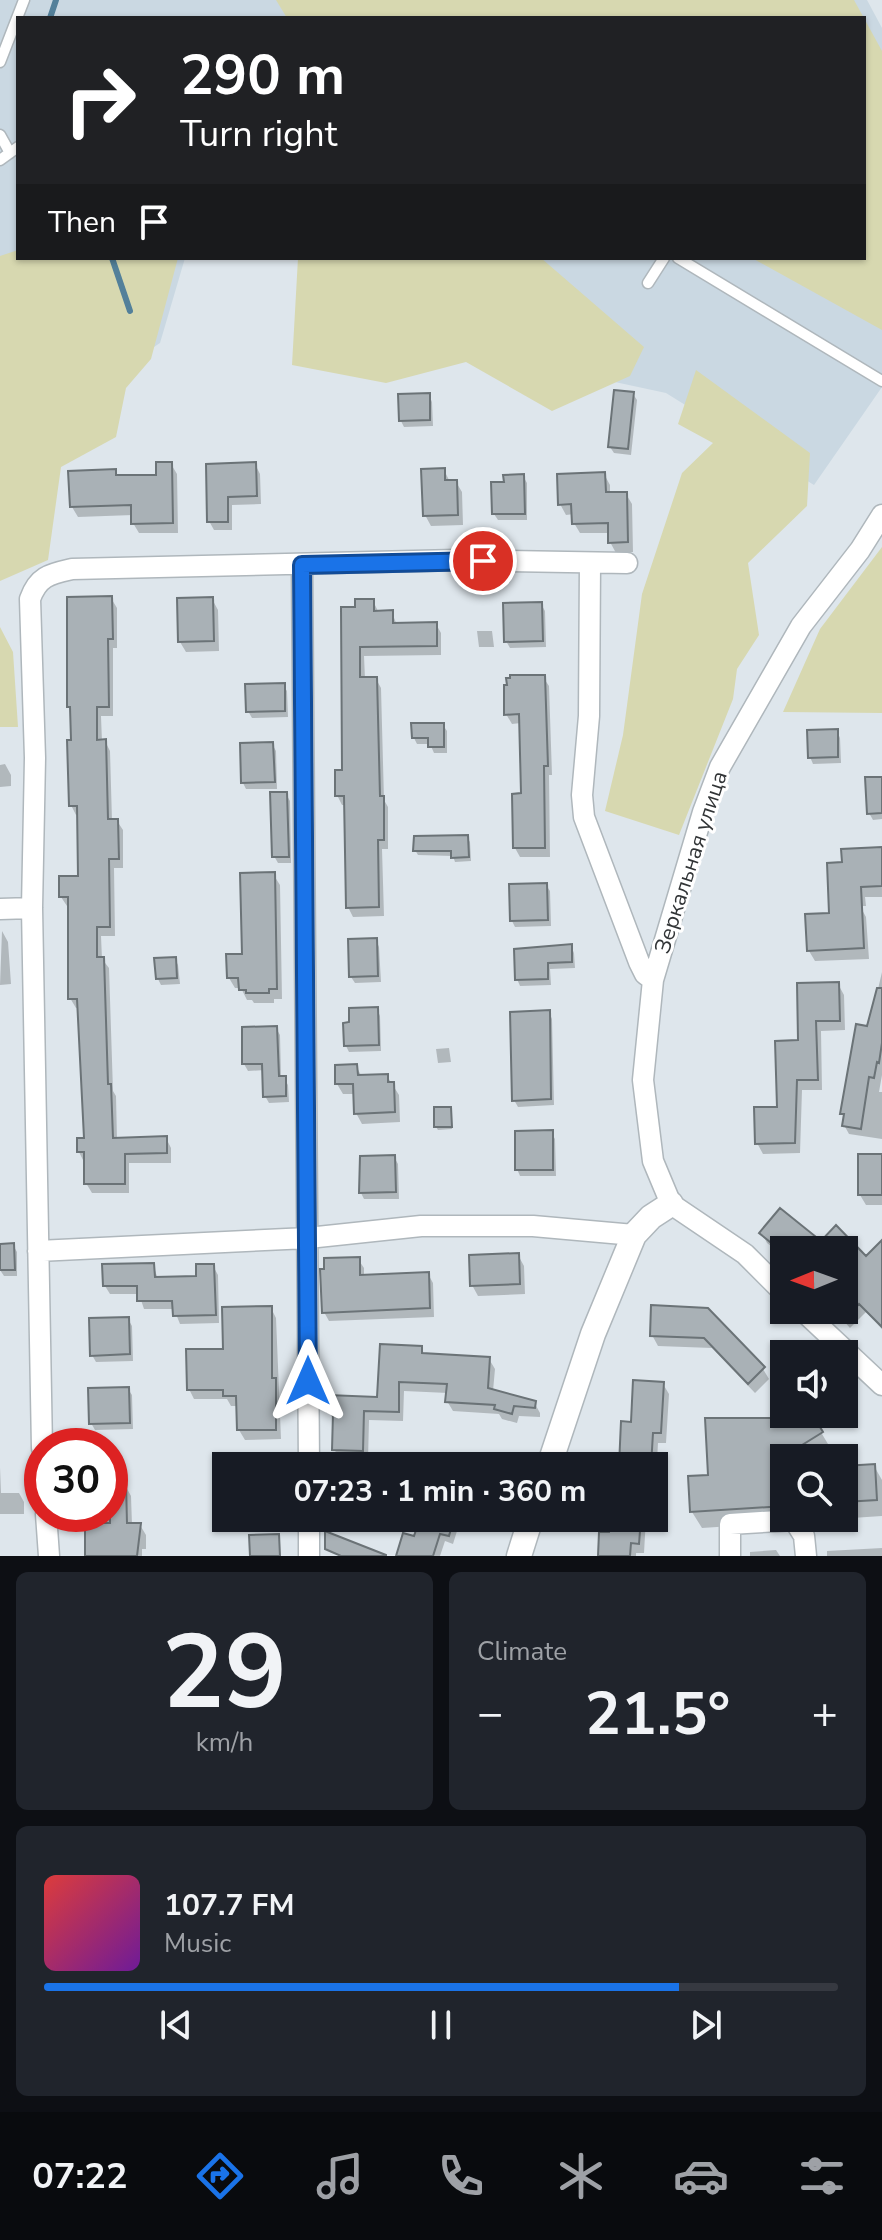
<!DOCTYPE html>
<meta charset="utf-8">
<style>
body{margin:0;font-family:"Nunito Sans",sans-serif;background:#20242c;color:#f1f3f6;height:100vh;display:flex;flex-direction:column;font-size:30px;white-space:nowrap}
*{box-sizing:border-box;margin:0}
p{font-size:26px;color:#9ea1a6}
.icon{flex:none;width:44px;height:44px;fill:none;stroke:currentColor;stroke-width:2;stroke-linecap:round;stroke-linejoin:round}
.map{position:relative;height:1556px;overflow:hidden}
.panel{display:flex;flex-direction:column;gap:16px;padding:16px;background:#0d0f14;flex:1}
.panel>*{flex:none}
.hud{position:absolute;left:16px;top:16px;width:850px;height:244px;border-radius:0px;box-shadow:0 2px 6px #0004;background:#202124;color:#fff;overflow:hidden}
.needle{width:52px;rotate:269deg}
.tools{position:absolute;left:770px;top:1236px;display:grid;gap:16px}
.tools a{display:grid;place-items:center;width:88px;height:88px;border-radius:0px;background:#171b24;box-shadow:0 2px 6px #0004;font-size:40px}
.speed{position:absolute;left:24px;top:1428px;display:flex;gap:16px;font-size:40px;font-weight:700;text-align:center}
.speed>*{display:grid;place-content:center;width:104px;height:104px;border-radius:50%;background:#171b24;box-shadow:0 2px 6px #0004;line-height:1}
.speed .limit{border:12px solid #d22;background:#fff;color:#111}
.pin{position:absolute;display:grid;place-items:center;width:68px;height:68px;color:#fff;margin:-34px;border:4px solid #fff;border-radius:50%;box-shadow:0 2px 8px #0007}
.me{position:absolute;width:88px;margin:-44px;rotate:0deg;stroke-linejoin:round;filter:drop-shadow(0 0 6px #0008)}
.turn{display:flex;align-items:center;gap:28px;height:168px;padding:0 32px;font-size:36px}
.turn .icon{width:104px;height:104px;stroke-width:2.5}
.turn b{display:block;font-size:56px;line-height:68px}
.then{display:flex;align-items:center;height:76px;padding:0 32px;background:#0003;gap:16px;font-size:30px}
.big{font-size:60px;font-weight:700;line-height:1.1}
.panel .widget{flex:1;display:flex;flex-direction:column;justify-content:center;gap:12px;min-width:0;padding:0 28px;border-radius:12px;background:#20242c}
.panel .dial{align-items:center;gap:0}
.dial b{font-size:104px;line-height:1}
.song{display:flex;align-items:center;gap:24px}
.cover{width:96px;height:96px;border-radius:12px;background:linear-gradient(135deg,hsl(0 70% 55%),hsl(280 70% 35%))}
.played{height:8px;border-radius:4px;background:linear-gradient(90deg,#1a73e8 80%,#363941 80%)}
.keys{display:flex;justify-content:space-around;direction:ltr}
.heat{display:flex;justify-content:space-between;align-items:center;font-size:44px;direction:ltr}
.panel .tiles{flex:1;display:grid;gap:16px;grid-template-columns:1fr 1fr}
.widget:last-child{grid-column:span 2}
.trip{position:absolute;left:212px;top:1452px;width:456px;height:80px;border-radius:0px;background:#171b24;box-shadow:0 2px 6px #0004;font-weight:700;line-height:80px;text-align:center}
.tab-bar{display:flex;height:128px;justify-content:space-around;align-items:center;background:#090b0e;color:#9ea1a6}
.tab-bar .icon{width:56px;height:56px}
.tab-bar .selected{color:#1a73e8}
.tab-bar b{font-size:36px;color:#f1f3f6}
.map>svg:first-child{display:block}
.built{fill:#cad8e2}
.green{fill:#d7d8b0}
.shadow{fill:#0003}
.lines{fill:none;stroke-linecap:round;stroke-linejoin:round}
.stream{stroke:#53809a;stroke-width:6}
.building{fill:#a9b1b6;stroke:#6b7377;stroke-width:2}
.service-casing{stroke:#afb7bc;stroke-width:13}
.minor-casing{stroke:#afb7bc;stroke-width:23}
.tertiary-casing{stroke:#afb7bc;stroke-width:27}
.service{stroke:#fff;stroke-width:10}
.minor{stroke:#fff;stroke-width:20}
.tertiary{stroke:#fff;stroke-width:24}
.route-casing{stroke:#114b97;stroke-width:20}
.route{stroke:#1a73e8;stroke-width:14}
.labels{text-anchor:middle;stroke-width:6;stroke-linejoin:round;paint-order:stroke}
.street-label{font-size:22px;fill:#313436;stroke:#fff}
</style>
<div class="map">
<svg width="882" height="1556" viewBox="0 0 882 1556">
<rect width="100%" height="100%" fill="#dee6ec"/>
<path class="built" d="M0,0H867L882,28V387L814,485L666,393L411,338V258H864V18H18V258H185L160,343L0,449Z"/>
<path class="green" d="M276,0H854L882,51V330L752,258H864V18H287Z
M18,250V258H178L151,359L126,388L116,437L61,467L48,560L0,581V256Z
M298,258H541L644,347L630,376L552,411L466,362L386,383L292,365Z
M696,370L810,453L807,506L748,563L759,635L737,669L733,699L679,835L605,811L623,735L642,594L682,473L713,443L678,424Z
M882,547V713L783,712L820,629Z
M0,627L13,652L18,727H0Z"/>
<path class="shadow" d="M633,394L637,400L631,455L614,453L610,447Z
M429,395L432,402L433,426L404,427L401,421Z
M171,464L177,474L178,533H139L133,523V515L78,517L72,507L115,471L118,477H158Z
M255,464L260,474L261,504L232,505V530H214L209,521L208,466Z
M444,470L450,482H456L462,492L463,525L431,526L425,515Z
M604,474L610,485V494H626L632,504L633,552L616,553L610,542V533H580L574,523V514L566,515L560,504Z
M523,476L527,483V520H498L494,514L506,484Z
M111,598L117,608V648H113V716H101L102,742L105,741L110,751L112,821H117L123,830V868H114L115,936H101L102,959L109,968L113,1091L116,1096L117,1140L166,1138L171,1148V1163H129V1193H92L86,1183L84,1162L79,1152L86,1140L80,1008H76L70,998V906H67L61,897L80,878L79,815H76L71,805L72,713L69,707Z
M212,599L218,610L219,651L186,652L180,642Z
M373,601L379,613H392L397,625L436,624L441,633V655L364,656L365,679H376L381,688L384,800L388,807V849H382L384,916L353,917L348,907L346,805H342L337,795L344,772L357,609Z
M541,604L545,611L546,647L510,648L506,641Z
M477,631H492L494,647H479Z
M543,677L549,686L552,775H549L550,857H520L515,848L523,795L521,723L512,724L506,714Z
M283,685L287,691L288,717L252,718L248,711Z
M443,725L447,731V753H434L430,744H417L414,738Z
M837,731L840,738L841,763L813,764L810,757Z
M272,744L276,751L277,789H246L243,783Z
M5,764L11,775V786L0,787V765Z
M882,779V819L873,820L869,813Z
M286,794L290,801L291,863H278L274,856Z
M467,837L470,842L471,861L455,862L453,856L418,855L415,850Z
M882,850V897H865L866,906H860L866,917L869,959L815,961L809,951L807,916L832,915Z
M273,874L280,885L282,999H274V1003H254L252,1000H247L241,988H235L229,978L244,956Z
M546,885L550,891L551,926L515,927L512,921Z
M2,931L8,942L11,984L0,985Z
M376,940L379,947L381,982L355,983L351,977Z
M571,946L574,953L575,968L550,969L551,985L520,986L517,979Z
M175,959L178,965L180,984L161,985L158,979Z
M882,972V1075L879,1092H882V1139L849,1134L844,1125L845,1118L843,1114L869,1028Z
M838,984L844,995L845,1030L821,1031L822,1090H802L800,1153L763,1154L757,1143L779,1109L800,1042Z
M377,1009L380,1016L381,1051L349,1052L346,1046Z
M549,1012L552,1019L554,1105L518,1107L514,1100Z
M276,1028L280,1035L281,1078H284L288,1085L289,1102L269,1103L265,1096V1070L248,1071L244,1064Z
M449,1048L451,1062L438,1063L436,1049Z
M356,1066L362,1077L387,1076L399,1095L400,1122L362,1124L356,1113L355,1094H343L337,1084Z
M450,1109L452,1129L438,1130L436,1127Z
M551,1132L555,1139L556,1176H520L517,1169Z
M882,1156V1205H866L860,1195Z
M394,1157L398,1164L399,1199H364L361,1193Z
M836,1228L866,1258L882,1242V1329L866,1312L850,1328L834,1310H844V1250H784V1256L767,1243L762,1233L821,1243Z
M13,1245L17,1252V1276H4L0,1270V1246Z
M518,1255L524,1266L525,1294L478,1296L472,1285Z
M358,1259L364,1268V1276L428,1274L433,1283L434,1317L329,1321L324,1312L327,1271Z
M153,1265L158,1279L198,1278L213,1266L218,1275L219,1323L180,1324L174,1309H144L139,1294H110L105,1286Z
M271,1308L276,1318L281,1439L245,1440L239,1430V1406H231L227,1399H194L189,1389L225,1351Z
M653,1308L763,1369L769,1379L755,1393L712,1348L658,1346L652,1335Z
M128,1319L132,1326L133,1361L96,1362L92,1355Z
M421,1348L425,1355L489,1359L495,1369L493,1391L534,1402L540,1413V1417L519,1416L517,1423L502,1419L499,1414L453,1411L447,1401L448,1393L404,1391L403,1421L369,1420L368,1460L340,1459L334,1449L335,1422L329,1412L379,1399Z
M663,1384L669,1394L666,1443H658L656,1479L654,1478V1466H621L633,1424Z
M128,1389L132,1395L133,1429L95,1430L91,1423Z
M796,1414H810L831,1449L815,1458H784V1518H844V1468L874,1466L882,1480V1516L702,1528L692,1512L690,1478L710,1477Z
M0,1467L1,1493H19L24,1502V1514H0Z
M110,1467L112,1485H125L131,1496L132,1525H140L146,1535V1549H142V1556H87V1515L81,1514H110Z
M422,1518H461L453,1544L445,1541L440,1556H398L416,1539Z
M612,1518H646L644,1553H636V1556H600L611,1534Z
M882,1548V1556H827V1551Z
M776,1550L780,1556H750V1552Z"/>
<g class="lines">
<path class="stream" d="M50,18L56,0
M112,258L130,311"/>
</g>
<path class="building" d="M614,390L634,392L628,449L608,447Z
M430,393V420L399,421L398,394Z
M156,462H172L173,523L131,524V505L70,507L68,471L116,469V475H156Z
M256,462L257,496L228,497V522H207L206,464Z
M445,468V480H457L458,515L423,516L421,469Z
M605,472L606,492H627L628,542L608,543V523L572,524L571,504L558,505L557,474Z
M524,474L525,514H492L491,482H504L503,475Z
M112,596L113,639H108L109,707H97V740L106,739L108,819H118L119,859H109L110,927H97V957H104L108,1084H111L113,1138L167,1136V1153L125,1154V1184H84V1152H77V1138H84L77,999H68V897H59V876H78L77,806H69L67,740H71L70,707H67V597Z
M213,597L214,641L178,642L177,598Z
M355,599H374V611L393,610V623L437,622V646L360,647V677H377L380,796H384V840H378L379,907L346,908L344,796H335V770H342L341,607H355Z
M542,602L543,641L504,642L503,603Z
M510,675H545L548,766H544L545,848H513L512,794L521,793L519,714L504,715V685H507L506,678H510Z
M285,683V711L246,712L245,684Z
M411,723H444V747H428V738H412Z
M838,729V757L808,758L807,730Z
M273,742L275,782L241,783L240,743Z
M865,777H882V813L867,814Z
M270,792H287L289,857H272Z
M468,835L469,857L451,858V851H413L414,836Z
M882,847V886L861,887L864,948L807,951L805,914L829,913L827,863L842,862L841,849Z
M275,872L277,989H269V993H246V990H239L238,978H227L226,954H242L240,873Z
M547,883L548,920L510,921L509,884Z
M377,938L378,976L349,977L348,939Z
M572,944V962L548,963V979L515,980L514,949Z
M176,957L177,978L156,979L154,958Z
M839,982L840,1021H816L818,1080H797L795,1143L755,1144L754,1107H777L775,1041L798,1040L797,983Z
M877,988H882V1043L879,1063L877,1062L874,1078L869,1077L861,1129L842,1126L844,1114H840L856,1024L867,1026Z
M378,1007L379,1045L344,1046L343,1023L349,1022V1008Z
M550,1010L551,1099L512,1101L510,1012Z
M277,1026L279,1076H286V1096L263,1097L262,1064H242V1027Z
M357,1064L358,1075L388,1074V1082H394L395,1112L354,1114L353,1084H335V1065Z
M434,1107H451L452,1127H434Z
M553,1130V1170H515V1131Z
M858,1154H882V1195H858Z
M395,1155L396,1192L359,1193L360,1156Z
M780,1208L821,1241L836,1225L866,1256L882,1240V1327L859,1304L844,1320V1250H780L759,1233Z
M14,1243L15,1270H0V1244Z
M519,1253L520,1284L470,1286L469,1255Z
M360,1257V1275L429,1272L430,1308L322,1313L320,1269H324V1258Z
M154,1263L155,1277L196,1276V1264H214L216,1315L173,1316L172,1301H137V1286H103L102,1264Z
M651,1305L708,1308L765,1367L748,1384L704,1338L650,1336Z
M272,1306V1378H276V1430H237L236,1396H223V1390H187L186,1349H223L222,1307Z
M129,1317L130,1354L90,1356L89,1318Z
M380,1344L422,1346V1353L490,1357L488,1388L536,1401L535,1408L514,1406L512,1414L494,1409L495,1405L445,1402L447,1384L399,1382V1412L364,1411L363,1451L332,1450L333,1413L327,1412L328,1395L377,1397Z
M633,1380L664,1382L661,1433H653L651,1466H619L621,1421L631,1422Z
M129,1387L130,1423L89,1424L88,1388Z
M792,1414H812L823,1432L802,1445H784V1506L690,1512L688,1476L708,1475L705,1418H784Z
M875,1464L877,1500L844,1502V1466Z
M110,1483H126L127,1523H141L137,1556H85V1523H110Z
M420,1518H454L449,1536L440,1534L433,1556H396L403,1533L414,1536Z
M610,1518H641L639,1544L631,1543L630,1556H598L599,1532H609Z
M325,1531L386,1555V1556H341L325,1549Z
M279,1534L280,1556H250L249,1535Z"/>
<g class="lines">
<g class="service-casing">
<path id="service" d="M0,62L24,0
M0,135L10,153
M0,160L18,147
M678,258L882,381
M648,283L664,258"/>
</g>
<g class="minor-casing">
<path id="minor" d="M590,563L589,716L582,795L584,817L639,962L645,974L653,980
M302,565L309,1466
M0,909L32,908
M38,1251L308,1238L421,1226H533L634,1235
M784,1293L745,1254L671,1204L653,1161L643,1080L653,980L703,812L720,767L801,626L860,550L882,515
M802,1310L882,1385
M42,1448L32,908L35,758L30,599C38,576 50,574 72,569L456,560L627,563
M46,1514L49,1556
M309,1518V1556
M730,1556V1524L794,1520L804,1536L806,1556"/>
</g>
<g class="tertiary-casing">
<path id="tertiary" d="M549,1466L593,1334L634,1235L651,1217L671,1204
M519,1556L531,1518"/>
</g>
<use href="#service" class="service"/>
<use href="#minor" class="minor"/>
<use href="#tertiary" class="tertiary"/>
</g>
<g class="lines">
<g class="route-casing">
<path id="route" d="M308,1381L302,565L483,561"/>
</g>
<use href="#route" class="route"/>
</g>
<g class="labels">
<g class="street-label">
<text transform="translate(690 862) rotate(-72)" y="8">Зеркальная улица</text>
</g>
</g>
</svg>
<div class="tools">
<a><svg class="needle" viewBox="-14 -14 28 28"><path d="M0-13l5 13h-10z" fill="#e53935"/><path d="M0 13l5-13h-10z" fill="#9ea1a6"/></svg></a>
<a><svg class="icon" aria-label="sound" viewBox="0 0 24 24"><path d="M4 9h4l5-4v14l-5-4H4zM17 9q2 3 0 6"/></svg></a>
<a><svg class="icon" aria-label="search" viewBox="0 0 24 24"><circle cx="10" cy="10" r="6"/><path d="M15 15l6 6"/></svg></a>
</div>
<div class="speed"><div class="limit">30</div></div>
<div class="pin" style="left:483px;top:561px;background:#d93025"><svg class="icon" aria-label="arrive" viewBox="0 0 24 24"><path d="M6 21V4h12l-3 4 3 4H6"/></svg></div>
<svg class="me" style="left:308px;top:1381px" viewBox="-20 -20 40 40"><path d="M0-17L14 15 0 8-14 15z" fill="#1a73e8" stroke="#fff" stroke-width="4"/></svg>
<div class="trip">07:23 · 1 min · 360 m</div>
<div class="hud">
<div class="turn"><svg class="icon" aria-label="right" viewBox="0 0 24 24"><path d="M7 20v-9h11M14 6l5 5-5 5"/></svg><div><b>290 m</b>Turn right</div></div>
<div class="then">Then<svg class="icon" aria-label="arrive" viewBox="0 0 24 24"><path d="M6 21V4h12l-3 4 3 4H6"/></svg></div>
</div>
</div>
<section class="panel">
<div class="tiles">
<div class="widget dial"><b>29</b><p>km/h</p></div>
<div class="widget"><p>Climate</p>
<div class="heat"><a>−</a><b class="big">21.5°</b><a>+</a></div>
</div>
<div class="widget">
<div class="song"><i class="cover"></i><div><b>107.7 FM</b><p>Music</p></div></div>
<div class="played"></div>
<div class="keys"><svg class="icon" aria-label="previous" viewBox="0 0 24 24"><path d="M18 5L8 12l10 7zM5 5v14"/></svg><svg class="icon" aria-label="pause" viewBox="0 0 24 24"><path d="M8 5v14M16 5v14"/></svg><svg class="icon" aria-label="next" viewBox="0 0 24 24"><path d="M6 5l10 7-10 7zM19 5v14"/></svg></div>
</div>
</div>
</section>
<nav class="tab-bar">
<b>07:22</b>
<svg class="icon selected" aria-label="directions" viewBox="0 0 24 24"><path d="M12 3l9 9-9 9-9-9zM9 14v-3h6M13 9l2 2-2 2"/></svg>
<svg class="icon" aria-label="music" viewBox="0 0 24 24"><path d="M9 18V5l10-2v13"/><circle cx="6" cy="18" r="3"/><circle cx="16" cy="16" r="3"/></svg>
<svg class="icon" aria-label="phone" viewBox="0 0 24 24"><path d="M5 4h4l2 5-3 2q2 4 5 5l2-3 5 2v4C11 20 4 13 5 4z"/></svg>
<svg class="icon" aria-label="climate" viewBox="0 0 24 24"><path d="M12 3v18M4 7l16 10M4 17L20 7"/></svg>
<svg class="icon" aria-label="car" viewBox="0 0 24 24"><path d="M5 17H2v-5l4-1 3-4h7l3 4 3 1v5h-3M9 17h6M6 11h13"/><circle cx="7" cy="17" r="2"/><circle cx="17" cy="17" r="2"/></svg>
<svg class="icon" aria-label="filters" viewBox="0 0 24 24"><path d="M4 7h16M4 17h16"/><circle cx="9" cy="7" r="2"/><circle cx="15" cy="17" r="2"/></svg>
</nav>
